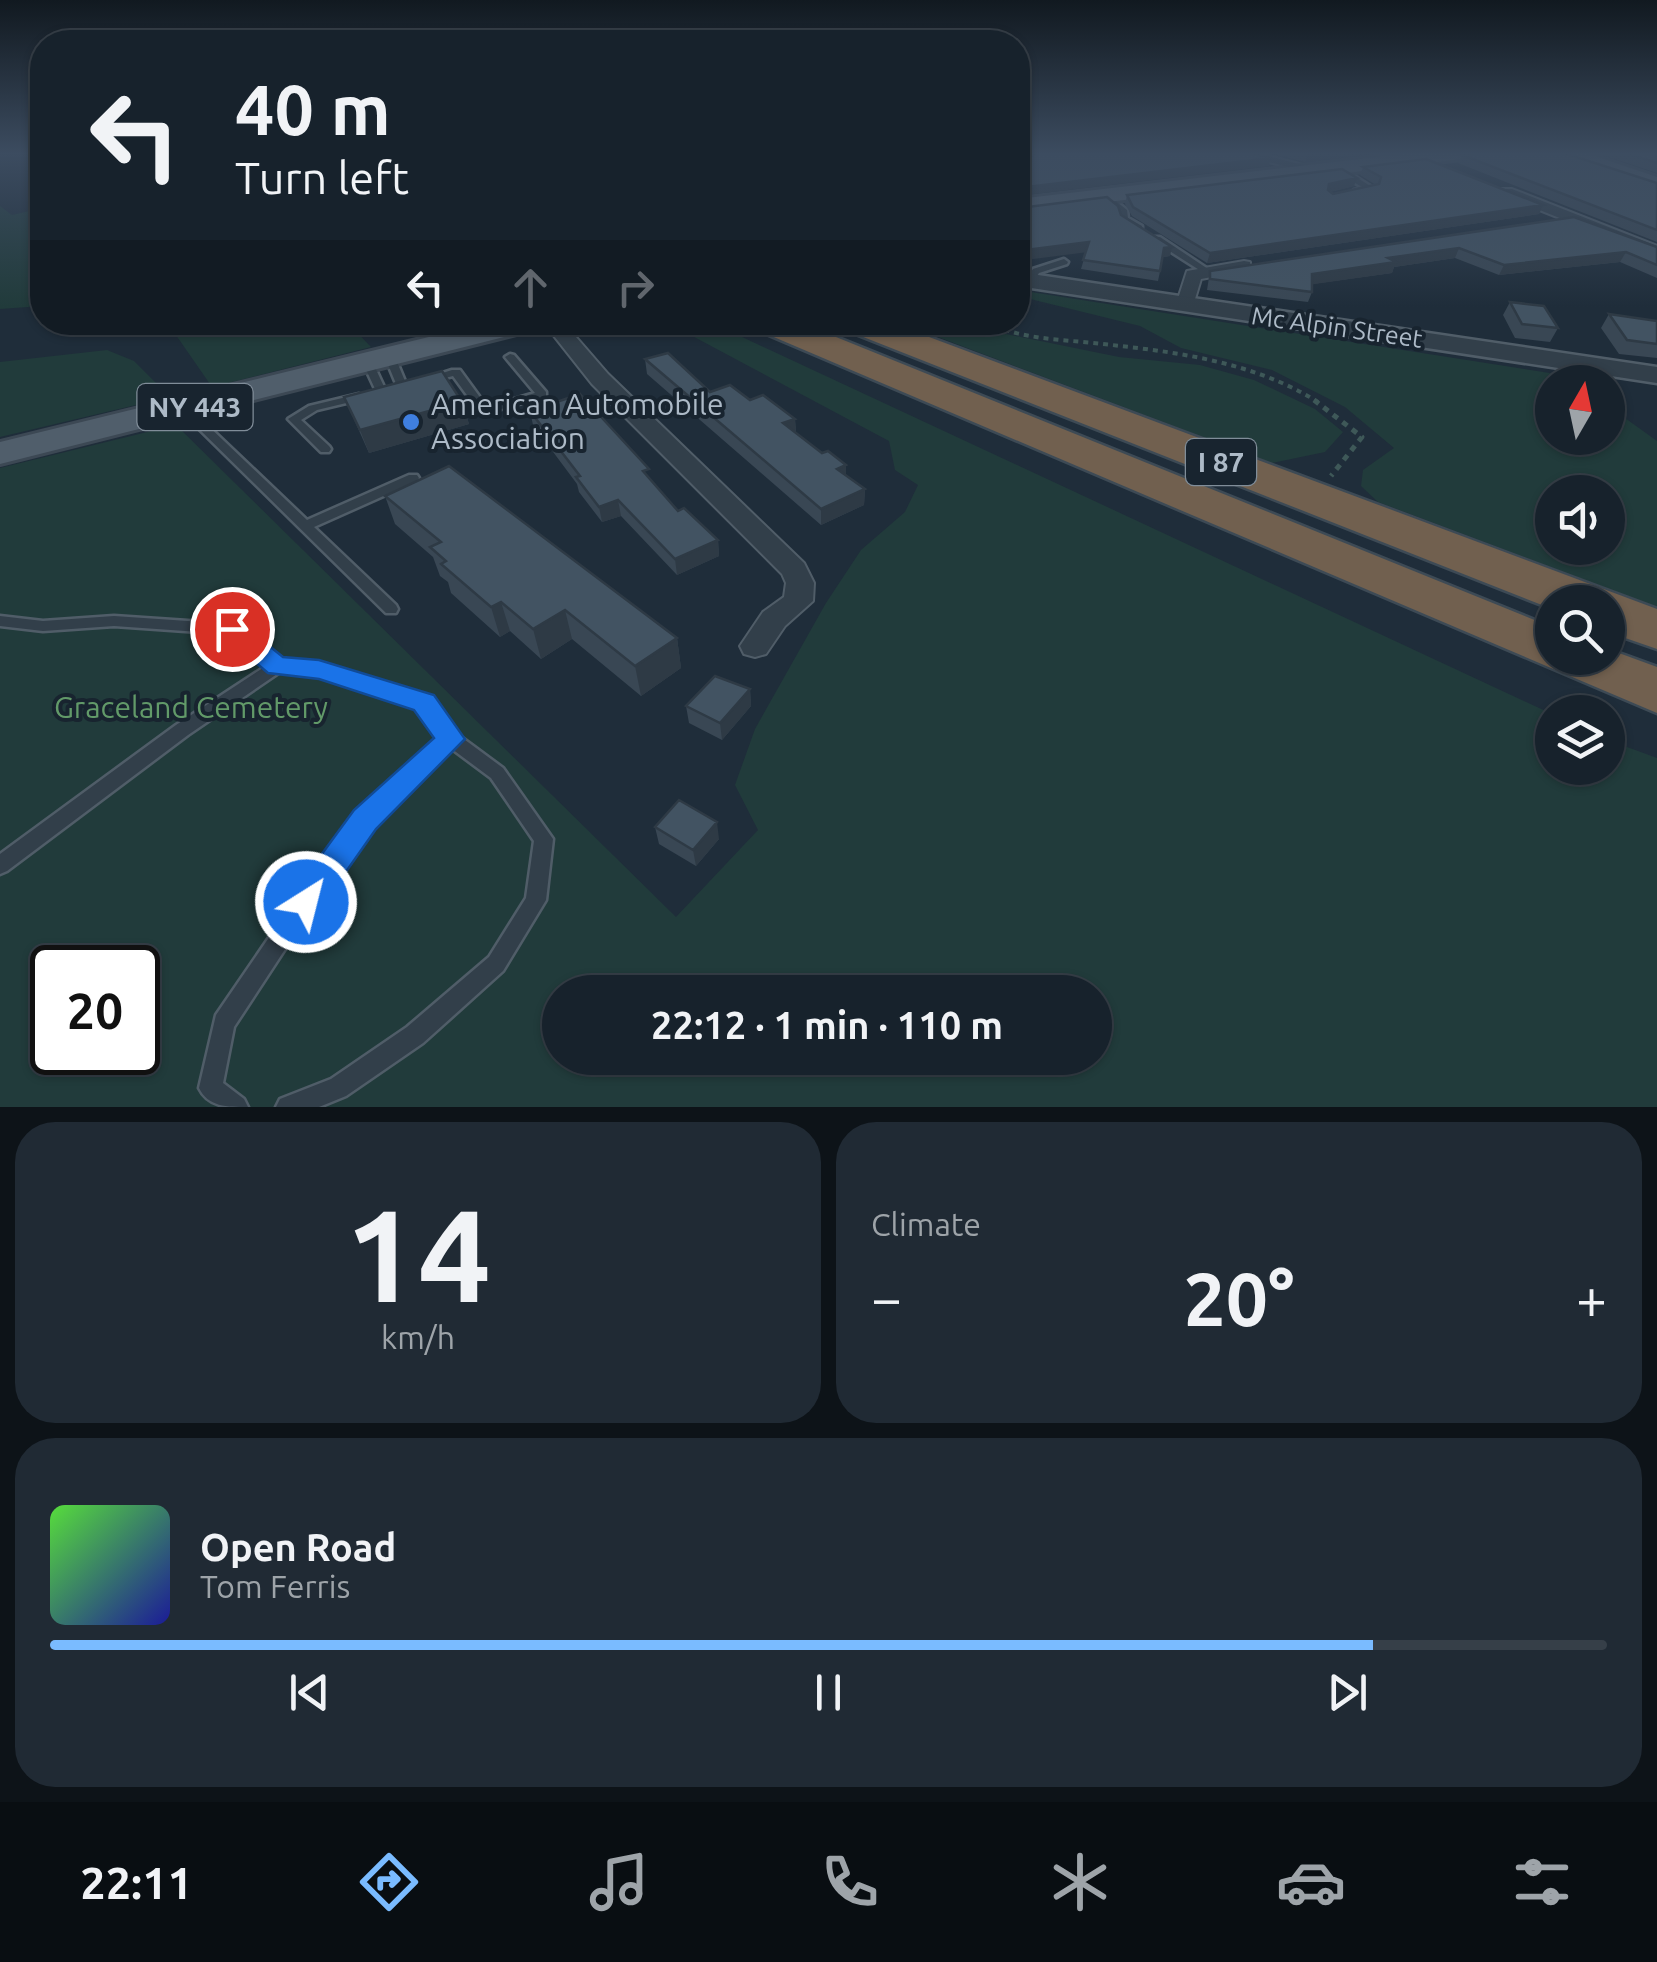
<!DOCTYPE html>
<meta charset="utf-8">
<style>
body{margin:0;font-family:Ubuntu,sans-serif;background:#202a34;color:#f1f3f6;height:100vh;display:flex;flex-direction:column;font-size:38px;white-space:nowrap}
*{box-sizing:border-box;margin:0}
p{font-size:32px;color:#9ea4a9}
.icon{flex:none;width:55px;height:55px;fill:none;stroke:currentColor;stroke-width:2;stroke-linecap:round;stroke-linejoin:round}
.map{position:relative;height:1107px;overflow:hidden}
.details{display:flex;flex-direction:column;gap:15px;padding:15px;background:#0d1318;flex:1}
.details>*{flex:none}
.top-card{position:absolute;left:30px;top:30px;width:1000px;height:305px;border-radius:40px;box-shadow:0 2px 8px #0004,0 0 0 2px #363f48;background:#17222c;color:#f1f3f6;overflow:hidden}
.needle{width:65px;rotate:9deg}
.fabs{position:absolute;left:1535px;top:365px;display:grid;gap:20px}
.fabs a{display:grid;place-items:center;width:90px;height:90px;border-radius:50%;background:#17222c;box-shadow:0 2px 8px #0004,0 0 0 2px #363f48;font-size:50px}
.speed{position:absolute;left:30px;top:945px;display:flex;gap:20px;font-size:50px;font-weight:700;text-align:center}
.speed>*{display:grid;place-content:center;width:130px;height:130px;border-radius:50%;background:#17222c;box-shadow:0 2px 8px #0004,0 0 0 2px #363f48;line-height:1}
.speed .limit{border:5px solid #111;border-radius:15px;background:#fff;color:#111}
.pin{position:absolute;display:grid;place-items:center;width:85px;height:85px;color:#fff;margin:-42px;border:5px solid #fff;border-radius:50%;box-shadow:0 2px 10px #0007}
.me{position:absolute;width:110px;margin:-55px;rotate:36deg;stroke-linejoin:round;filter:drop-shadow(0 0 8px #0008)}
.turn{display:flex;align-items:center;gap:35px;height:210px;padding:0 40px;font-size:45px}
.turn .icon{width:130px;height:130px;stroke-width:2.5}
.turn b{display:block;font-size:70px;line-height:85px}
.lanes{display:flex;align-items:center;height:95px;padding:0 40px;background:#0003;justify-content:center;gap:50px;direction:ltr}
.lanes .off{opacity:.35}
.big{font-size:75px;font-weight:700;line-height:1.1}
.details .widget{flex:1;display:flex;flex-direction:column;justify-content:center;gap:15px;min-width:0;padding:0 35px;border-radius:40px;background:#202a34}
.details .dial{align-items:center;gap:0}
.dial b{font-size:130px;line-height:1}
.song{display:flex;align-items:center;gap:30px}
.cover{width:120px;height:120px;border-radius:15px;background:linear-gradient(135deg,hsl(110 70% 55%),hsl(240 70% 35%))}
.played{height:10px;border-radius:5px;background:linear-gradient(90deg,#7abbff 85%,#363f48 85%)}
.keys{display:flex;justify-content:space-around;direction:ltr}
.heat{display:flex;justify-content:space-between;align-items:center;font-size:55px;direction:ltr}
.details .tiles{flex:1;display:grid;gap:15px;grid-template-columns:1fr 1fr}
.widget:last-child{grid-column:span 2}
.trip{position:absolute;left:542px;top:975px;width:570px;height:100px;border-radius:50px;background:#17222c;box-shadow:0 2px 8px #0004,0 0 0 2px #363f48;font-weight:700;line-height:100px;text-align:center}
.menu{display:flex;height:160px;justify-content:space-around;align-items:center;background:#090e12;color:#9ea4a9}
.menu .icon{width:70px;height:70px}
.menu .active{color:#7abbff}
.menu b{font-size:45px;color:#f1f3f6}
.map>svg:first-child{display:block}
.green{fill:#213b3b;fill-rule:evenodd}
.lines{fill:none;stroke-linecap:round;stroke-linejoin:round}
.service-casing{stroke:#505d68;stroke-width:5}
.minor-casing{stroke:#505d68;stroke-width:4}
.tertiary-casing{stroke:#505d68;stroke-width:5}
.primary-casing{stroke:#3c4854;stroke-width:6}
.motorway-casing{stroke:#3d4a55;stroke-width:5}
.path-far1{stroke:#3e5858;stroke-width:4;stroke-dasharray:5 5;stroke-linecap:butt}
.path{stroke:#3e5858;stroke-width:5;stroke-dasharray:6 6;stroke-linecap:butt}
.service{fill:#323f4a;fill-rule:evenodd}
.minor{fill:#323f4a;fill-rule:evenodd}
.tertiary{fill:#323f4a;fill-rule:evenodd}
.primary{fill:#505e6b;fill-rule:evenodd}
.motorway{fill:#71604f;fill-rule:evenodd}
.wall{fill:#394754}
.shaded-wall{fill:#2e3a45}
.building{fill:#425362;stroke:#2e3a45;stroke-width:2.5}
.route{fill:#1a73e8;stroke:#114b97;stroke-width:2.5}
.shop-dot{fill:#3f7fe0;stroke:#18242f;stroke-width:4}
.labels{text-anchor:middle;stroke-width:8;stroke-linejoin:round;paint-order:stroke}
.far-street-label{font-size:25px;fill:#adbac7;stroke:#18242f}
.shield{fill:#18242f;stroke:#808d99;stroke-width:2.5}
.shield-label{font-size:28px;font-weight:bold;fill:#adbac7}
.poi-label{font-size:30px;fill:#adbac7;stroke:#18242f;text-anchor:start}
.park-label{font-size:30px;fill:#629a69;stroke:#18242f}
</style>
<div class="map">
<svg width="1657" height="1107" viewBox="0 0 1657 1107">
<rect width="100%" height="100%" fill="#1f2d3a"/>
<path class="green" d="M0,206L12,215L42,208V306L0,309Z
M1018,290L1569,376L1584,382H1552V438H1608V396L1622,408L1625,418L1657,441V607L1378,502L1361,486L1363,470L1394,448L1345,407L1272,370L1181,348L1140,326L1018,296ZM1552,492H1608V548H1552Z
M159,323H348L371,347L212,387L169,325Z
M668,323H712L1552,714V768H1608V740L1657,758V1107H0V468L176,425L676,917L758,830L735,785L755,729L826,603L861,550L905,512L918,485L895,470L889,441ZM52,968H138V1052H52ZM560,992H1095V1058H560Z
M901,323H975L996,332L1119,357L1200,365L1254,380L1315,409L1343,432L1325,452L1272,463Z
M107,350L134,361L170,397L0,437V362Z"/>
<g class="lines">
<g class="service-casing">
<path id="service" d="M1339,170H1345L1375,189L1354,194V190L1364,188L1339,174Z
M1101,194H1107L1127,210L1128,218L1142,226V230H1136L1121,221L1120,213L1101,198Z
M1154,237H1160L1211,271L1204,273L1154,241Z
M1064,259L1068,262L1067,264L1039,273L1032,283L1025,281L1033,269Z
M390,354L395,357L407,386L406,388L402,389L397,386L385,357Z
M510,354L514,355L546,392V396L484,414L480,413L453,376L429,382L424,379L452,370H460L487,407L535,393L505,357Z
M368,360L373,363L386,391L385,393H377L376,391L363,363Z
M359,394L365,397L363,399L317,410L301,420L329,446L331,449L329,452H321L288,419L309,406Z
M192,405L196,406L203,421L307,520L409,475H417L419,478L417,481L314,527L396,605L398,609L396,613H386L194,424L186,408Z
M0,616L43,621L114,616L232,624L237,625L281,661L319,664L430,698L457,734L503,768L553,839L546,900L503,971L423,1043L346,1096L319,1107H276L280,1099L331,1079L407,1027L489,957L526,898L534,841L491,778L452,749L372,826L293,937L234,1027L223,1083L244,1099L248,1107C227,1107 208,1107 199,1088L216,1015L279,923L358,814L441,738L418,706L319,676L280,672L188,735L7,871L0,874V854L176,725L266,666L228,634L114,626L43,631L0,626Z"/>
</g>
<g class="minor-casing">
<path id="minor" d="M1031,152H1050L1018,165V157Z
M1230,152H1253L1322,170L1315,174Z
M1502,189H1512L1657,246V257L1502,195Z
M1244,261L1250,262V270L1201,279L1192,309H1178L1176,305L1187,271Z
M543,322H563L608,374L804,563L814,583L813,601L785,626L766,654L755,657L744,654L740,646L763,612L784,597L786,583L782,574L592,384Z"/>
</g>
<g class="tertiary-casing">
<path id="tertiary" d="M1018,272L1657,367V383L1018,286Z"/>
</g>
<g class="primary-casing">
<path id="primary" d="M1420,152H1480L1470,158L1018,213V199Z
M1553,152H1583L1657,177V191L1556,156Z
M490,322H544L540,328L0,464V442Z"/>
</g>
<g class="motorway-casing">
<path id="motorway" d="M750,322H799L1552,627V658H1608V649L1657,667V713L755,329Z
M838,322H889L1657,609V649L1608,632V602H1552V609L843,329Z"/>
</g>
<path class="path-far1" d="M986,322C1020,339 1056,339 1093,343C1169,351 1251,360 1318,402"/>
<path class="path" d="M1314,400L1362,437L1331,476"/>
<use href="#service" class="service"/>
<use href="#minor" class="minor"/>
<use href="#tertiary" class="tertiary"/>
<use href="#primary" class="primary"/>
<use href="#motorway" class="motorway"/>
</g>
<path class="wall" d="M1267,152H1377L1376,153L1305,162Z
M1594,152H1657V173Z
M1462,155L1657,183V242L1458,163Z
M1363,167L1543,205L1539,214L1207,263L1132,216L1125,204L1127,195L1354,186L1330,192L1333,194L1376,185L1360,175Z
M1020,208L1121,215L1170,256L1163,257L1158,281L1081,269L1086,252Z
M1574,217L1657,247V278L1620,262L1499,275L1455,258L1394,267L1392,273L1312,284V292L1308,302L1207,290L1210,271Z
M1510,302L1558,328L1550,342L1515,338L1503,315Z
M1609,314L1657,321V358L1619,354L1601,328Z
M645,359L710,392L750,400L795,419L796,433L822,453L846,465V476L865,489L864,505L821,525L647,374Z
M344,397L462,402L469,424L369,453Z
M530,411L678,511L718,540L719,556L677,575L621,516L602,522L579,492L577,484L533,425Z
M385,496L677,638L681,668L641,696L572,639L541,659L510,631L500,637L451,593L448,582L440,576L433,557L395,524Z
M750,689L751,706L722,740L689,723L686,706Z
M655,827L719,839L696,866L659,844Z"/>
<path class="shaded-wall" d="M1324,152H1377L1376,153L1305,162L1308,154Z
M1271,158L1269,166L1018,196V188Z
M1357,178L1354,186L1326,193L1329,184Z
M1543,205L1539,214L1207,263L1210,253Z
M1089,242L1088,252L1018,261V251Z
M1172,247L1170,256L1162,257L1164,248Z
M1459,248L1455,258L1394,267L1392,273L1308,285L1312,274L1388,258Z
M1626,252L1620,262L1499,275L1504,265Z
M462,402L469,424L369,453L360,430Z
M795,419L796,434L783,423Z
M846,465V480L837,469Z
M865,489L864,505L821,525V509Z
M618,500L621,516L602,522L599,507Z
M718,540L719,556L677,575L675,559Z
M501,602L510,631L500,637L491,607Z
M565,610L572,639L541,659L533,629Z
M677,638L681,668L641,696L635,666Z
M750,689L751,706L722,740L720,723Z
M717,822L719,839L696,866L693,850Z"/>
<path class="building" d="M1042,152H1247L1271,158L1018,188V158L1020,160Z
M1481,152H1561L1657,183V230L1462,155Z
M1624,152H1657V163Z
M1426,159L1543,205L1210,253L1133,207L1127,195L1342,169L1357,178L1329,184L1328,190L1333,194L1379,184L1381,177L1363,167Z
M1107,197L1118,206L1121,215L1172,247L1164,248L1160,271L1083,260L1089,242L1018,251V206L1020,208Z
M1574,217L1657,247V265L1626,252L1504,265L1459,248L1388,258L1396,262L1312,274V292L1210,279V271Z
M1510,302L1544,306L1558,328L1522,324Z
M1609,314L1657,321V344L1627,340Z
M668,353L710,392L730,385L750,400L763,395L795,419L783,423L822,453L828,451L846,465L837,469L865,489L821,509L645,359Z
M442,371L462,402L360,430L344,397Z
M580,394L649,469L643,471L678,511L684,508L718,540L675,559L618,500L599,507L576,477L580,476L530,411Z
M449,466L677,638L635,666L565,610L533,629L501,602L491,607L441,564L446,561L430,547L441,542L385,496Z
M715,676L750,689L720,723L686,706Z
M679,800L717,822L693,850L655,827Z"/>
<linearGradient id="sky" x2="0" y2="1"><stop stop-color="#111920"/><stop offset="0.5" stop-color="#3c4c60"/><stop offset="1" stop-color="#3c4c60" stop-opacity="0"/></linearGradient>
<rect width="1657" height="307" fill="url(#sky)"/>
<path class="route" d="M232,620L241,623L283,657L319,660L434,695L465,739L376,829L317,913L306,918L294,913L289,902L294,892L354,810L434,738L414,710L319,679L268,673L223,635L220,629Z"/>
<circle class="shop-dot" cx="411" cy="422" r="10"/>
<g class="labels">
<g class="far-street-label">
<text transform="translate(1337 327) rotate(8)" y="9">Mc Alpin Street</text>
</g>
<g class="shield">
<rect x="137.5" y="384" width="115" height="46" rx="8"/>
<rect x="1186" y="439" width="70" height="46" rx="8"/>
</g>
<g class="shield-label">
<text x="195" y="417">NY 443</text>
<text x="1221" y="472">I 87</text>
</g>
<g class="poi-label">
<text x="431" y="415">American Automobile<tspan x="431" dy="34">Association</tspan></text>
</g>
<g class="park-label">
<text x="191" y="718">Graceland Cemetery</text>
</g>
</g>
</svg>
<div class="fabs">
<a><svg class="needle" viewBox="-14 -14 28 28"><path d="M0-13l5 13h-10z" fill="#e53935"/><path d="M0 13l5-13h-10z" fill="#9ea4a9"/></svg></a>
<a><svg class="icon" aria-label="sound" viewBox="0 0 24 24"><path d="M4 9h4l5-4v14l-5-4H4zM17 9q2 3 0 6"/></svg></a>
<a><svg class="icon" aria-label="search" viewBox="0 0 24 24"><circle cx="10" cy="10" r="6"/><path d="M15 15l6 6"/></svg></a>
<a><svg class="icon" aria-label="layers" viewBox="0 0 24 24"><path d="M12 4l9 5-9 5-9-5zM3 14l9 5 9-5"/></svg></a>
</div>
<div class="speed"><div class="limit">20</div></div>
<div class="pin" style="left:232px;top:629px;background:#d93025"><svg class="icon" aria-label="arrive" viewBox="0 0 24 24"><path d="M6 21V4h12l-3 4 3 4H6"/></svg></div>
<svg class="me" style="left:306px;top:902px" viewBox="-20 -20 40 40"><circle r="17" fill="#1a73e8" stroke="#fff" stroke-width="3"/><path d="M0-11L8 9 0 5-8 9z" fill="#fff"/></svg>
<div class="trip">22:12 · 1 min · 110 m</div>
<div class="top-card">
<div class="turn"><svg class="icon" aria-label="left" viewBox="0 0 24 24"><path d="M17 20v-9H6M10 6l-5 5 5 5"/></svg><div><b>40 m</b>Turn left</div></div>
<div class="lanes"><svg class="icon" aria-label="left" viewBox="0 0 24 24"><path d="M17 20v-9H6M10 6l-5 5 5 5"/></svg><svg class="icon off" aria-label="ahead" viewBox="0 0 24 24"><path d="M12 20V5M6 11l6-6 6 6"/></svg><svg class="icon off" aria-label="right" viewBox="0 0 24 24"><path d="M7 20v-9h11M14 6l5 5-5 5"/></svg></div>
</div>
</div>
<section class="details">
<div class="tiles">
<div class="widget dial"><b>14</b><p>km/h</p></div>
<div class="widget"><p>Climate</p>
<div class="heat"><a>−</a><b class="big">20°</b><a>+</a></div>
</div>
<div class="widget">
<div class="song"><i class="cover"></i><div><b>Open Road</b><p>Tom Ferris</p></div></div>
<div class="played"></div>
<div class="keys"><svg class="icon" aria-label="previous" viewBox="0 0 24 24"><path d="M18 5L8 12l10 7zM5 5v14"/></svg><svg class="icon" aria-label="pause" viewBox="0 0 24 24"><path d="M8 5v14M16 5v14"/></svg><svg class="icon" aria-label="next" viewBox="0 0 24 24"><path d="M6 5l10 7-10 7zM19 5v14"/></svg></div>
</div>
</div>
</section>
<nav class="menu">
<b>22:11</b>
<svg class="icon active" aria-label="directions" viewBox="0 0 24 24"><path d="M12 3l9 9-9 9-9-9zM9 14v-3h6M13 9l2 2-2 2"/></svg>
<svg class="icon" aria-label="music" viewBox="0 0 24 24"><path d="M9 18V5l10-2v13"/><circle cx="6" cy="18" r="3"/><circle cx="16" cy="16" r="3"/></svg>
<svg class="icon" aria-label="phone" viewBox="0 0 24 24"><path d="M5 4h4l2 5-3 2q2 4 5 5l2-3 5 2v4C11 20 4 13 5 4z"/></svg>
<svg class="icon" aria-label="climate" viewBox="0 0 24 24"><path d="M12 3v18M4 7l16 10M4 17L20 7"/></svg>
<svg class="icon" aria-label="car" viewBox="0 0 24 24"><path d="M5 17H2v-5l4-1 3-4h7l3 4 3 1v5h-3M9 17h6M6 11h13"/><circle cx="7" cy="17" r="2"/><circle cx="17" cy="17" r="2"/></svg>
<svg class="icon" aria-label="filters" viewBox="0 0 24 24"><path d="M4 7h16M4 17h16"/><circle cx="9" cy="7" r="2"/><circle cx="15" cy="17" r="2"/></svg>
</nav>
